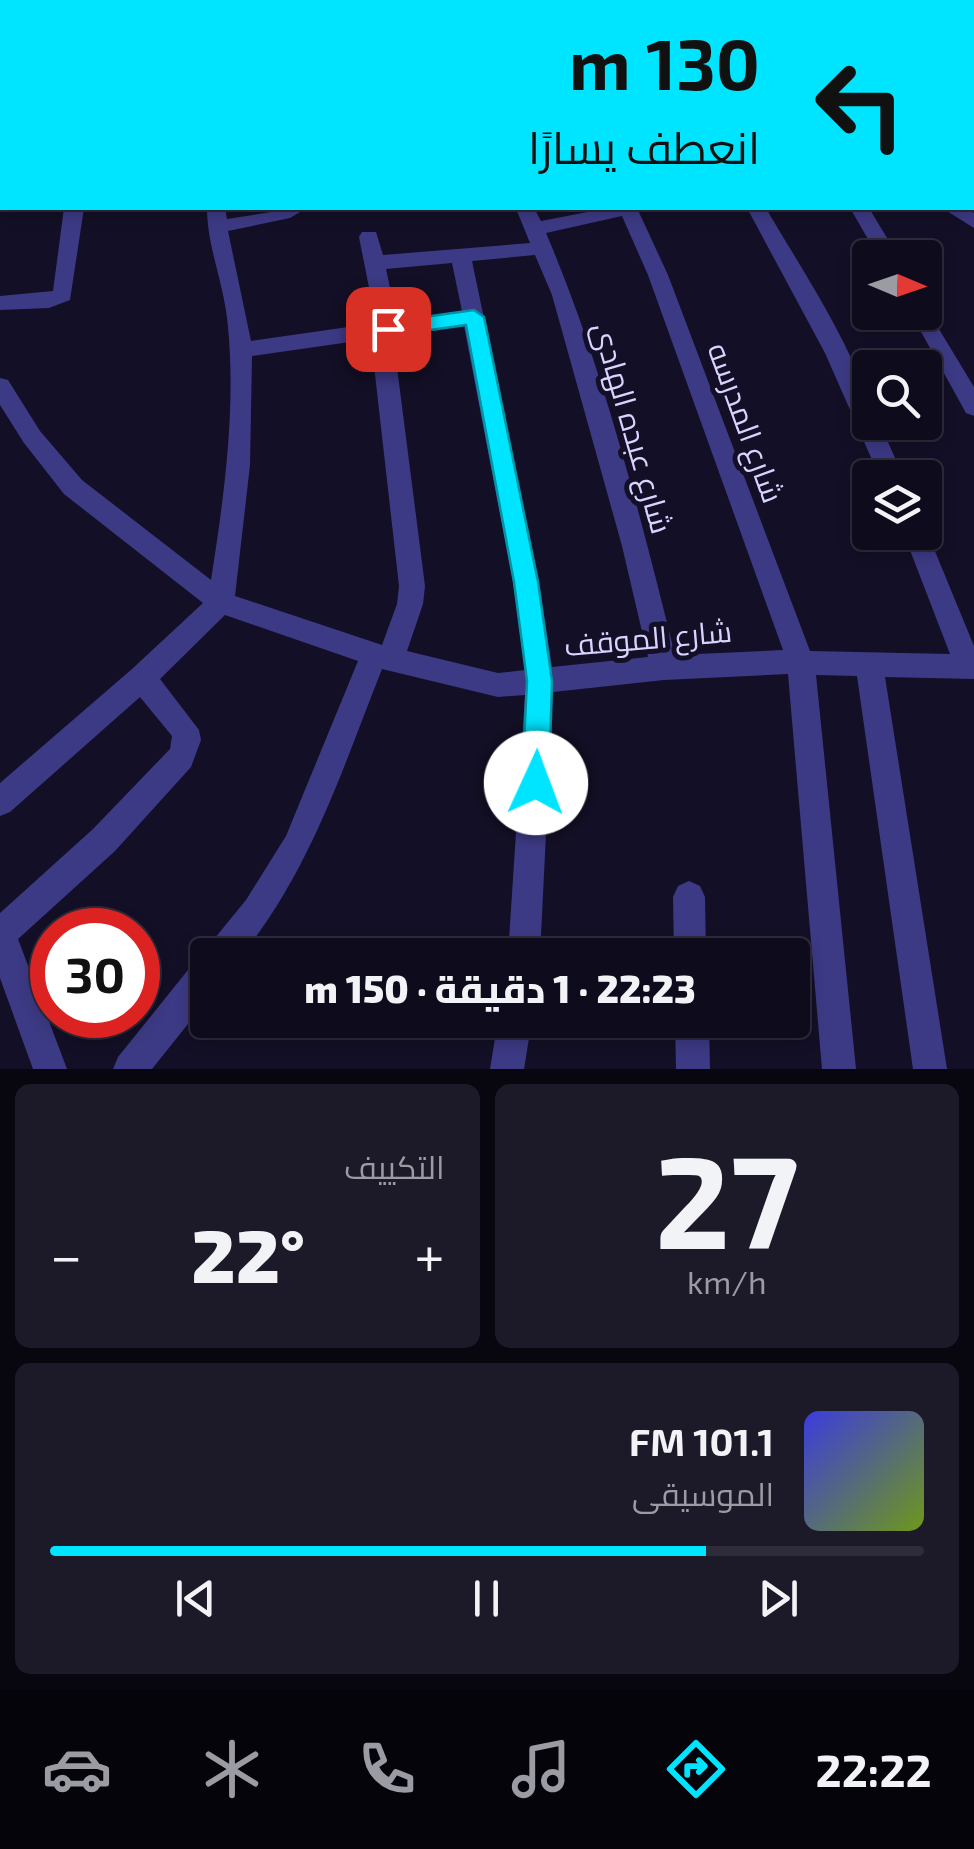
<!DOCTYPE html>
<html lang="ar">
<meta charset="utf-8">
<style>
body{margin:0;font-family:"Exo 2",Cairo,sans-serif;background:#1c1929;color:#f1f3f6;direction:rtl;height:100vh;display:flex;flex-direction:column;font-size:38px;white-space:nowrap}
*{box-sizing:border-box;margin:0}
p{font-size:32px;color:#9b9ba3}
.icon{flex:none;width:55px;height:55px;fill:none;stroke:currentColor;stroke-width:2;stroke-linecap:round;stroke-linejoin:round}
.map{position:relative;height:1069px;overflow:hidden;direction:ltr}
.panel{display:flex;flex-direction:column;gap:15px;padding:15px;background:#08060f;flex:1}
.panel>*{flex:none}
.top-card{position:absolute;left:0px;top:0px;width:975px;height:210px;box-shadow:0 5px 15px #0003,0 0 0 2px #2e2b3b;direction:rtl;background:#00e5ff;color:#111;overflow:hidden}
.needle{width:65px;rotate:92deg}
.buttons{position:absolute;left:852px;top:240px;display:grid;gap:20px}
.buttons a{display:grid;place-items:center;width:90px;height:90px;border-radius:10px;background:#0e0b1c;box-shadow:0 5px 15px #0003,0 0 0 2px #2e2b3b;font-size:50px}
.speed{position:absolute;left:30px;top:908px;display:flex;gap:20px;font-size:50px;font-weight:700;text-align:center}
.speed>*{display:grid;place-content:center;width:130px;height:130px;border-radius:50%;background:#0e0b1c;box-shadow:0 5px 15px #0003,0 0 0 2px #2e2b3b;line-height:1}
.speed .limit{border:15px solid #d22;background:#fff;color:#111}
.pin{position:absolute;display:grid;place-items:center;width:85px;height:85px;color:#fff;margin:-42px;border-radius:20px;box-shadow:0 5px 15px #0006}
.me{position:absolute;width:110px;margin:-55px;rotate:2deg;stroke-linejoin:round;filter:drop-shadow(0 0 8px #0008)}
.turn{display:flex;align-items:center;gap:35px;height:210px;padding:0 50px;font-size:45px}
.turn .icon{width:130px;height:130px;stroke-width:2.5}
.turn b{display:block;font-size:70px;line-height:85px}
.big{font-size:75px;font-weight:800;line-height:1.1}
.panel .card{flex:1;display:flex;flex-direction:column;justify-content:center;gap:15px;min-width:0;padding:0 35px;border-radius:15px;background:#1c1929}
.panel .dial{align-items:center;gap:0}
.dial b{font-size:130px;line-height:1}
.song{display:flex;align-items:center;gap:30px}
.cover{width:120px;height:120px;border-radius:15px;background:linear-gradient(135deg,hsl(240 70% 55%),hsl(80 70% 35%))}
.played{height:10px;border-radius:5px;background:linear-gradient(90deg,#00e5ff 75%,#2e2b3b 75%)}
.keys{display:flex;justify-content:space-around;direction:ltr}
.heat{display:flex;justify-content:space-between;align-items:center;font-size:55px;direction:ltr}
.panel .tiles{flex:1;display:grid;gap:15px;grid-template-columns:1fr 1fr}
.card:last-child{grid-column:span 2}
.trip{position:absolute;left:190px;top:938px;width:620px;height:100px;border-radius:10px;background:#0e0b1c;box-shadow:0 5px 15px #0003,0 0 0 2px #2e2b3b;font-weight:800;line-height:100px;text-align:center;direction:rtl}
.tabs{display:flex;height:160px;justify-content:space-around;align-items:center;background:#06040b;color:#9b9ba3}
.tabs .icon{width:70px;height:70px}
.tabs .active{color:#00e5ff}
.tabs b{font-size:45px;color:#f1f3f6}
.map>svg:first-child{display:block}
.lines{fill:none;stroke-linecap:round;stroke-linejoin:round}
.minor{fill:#3d3a85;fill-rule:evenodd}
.wall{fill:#312854}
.route{fill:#00e5ff;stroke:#0095a6;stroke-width:2.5}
.labels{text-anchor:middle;stroke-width:10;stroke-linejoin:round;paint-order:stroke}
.street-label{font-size:30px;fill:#d9d4ff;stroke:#130f26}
</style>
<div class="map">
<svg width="974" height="1069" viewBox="0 0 974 1069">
<rect width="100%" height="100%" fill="#130f26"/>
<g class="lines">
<path class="minor" d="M88,0H104V2H88Z
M196,0H212V2H196Z
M388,0H404L405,2H389Z
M512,0H528L529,2H513Z
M643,0H659L660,2H644Z
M755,0H771L772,2H756Z
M867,0H884L885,2H869Z
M957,0H973L974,2H958Z
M972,36L974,37V48H972Z
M972,94H974V104H972Z
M974,176V189L972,190V177Z
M64,208H84L70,300L49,308L0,310V296L53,291Z
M207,208H225L227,219L296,208L300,212L290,218L228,231L251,341L376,323L359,237L362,232H376L383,255L530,243L517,211L520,208H534L541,221L608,208H637L668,275L810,651L950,654L903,532H925V527L974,646V679L885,677L947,1069H913L857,676L816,675L856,1069H822L788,674L664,680L553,692L540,955H508L525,695L498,697L382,669C342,770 311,869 242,955H208V999L152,1069H113L118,1057L196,960L206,957L210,944L246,900L286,836L358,661L225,615L160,679L199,730L201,740L191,767L115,851L18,939L67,1069H33L0,978V913L93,829L170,749L172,736L140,697L10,812L0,816V783L132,669L203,603L64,494L24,443L0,405V378L8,380L40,431L82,480L211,580C224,497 236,411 228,327C225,286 207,247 207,208ZM622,216L648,275L783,650L675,655C640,514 602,364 546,233ZM535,255L552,295L622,546L648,657L552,667L539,582L472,261ZM452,263L462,311L397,320L386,269ZM464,326L513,582L525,670L498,673L407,651L423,604L425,586L393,336ZM371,339L399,586L397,604L382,645L235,596L250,465L252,356Z
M747,208H766C794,258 870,369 870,422H879L904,478H880L825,353Z
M850,208H869L899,258H879Z
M942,208H965L974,213V228Z
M925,306L974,387V416L966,413L910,312H925Z
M689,881L700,886L705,897L706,955H674L673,897L678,886Z
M498,1020H532L524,1069H490Z
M675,1020H709L710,1069H676Z"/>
</g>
<path class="wall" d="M674,0H717L716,2H675Z"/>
<path class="route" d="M474,310L484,317L538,582L552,681L549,783L545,792L536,796L526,792L522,783L527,681L514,582L466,325L388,336L378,329L388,322Z"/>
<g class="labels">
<g class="street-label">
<text transform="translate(745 423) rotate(70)" y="10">شارع المدرسه</text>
<text transform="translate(632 428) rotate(74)" y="10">شارع عبده الهادى</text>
<text transform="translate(648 639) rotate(-5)" y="10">شارع الموقف</text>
</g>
</g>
</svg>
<div class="buttons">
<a><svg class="needle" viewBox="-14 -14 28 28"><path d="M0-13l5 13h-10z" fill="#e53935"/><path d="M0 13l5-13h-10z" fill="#9b9ba3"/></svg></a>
<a><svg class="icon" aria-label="search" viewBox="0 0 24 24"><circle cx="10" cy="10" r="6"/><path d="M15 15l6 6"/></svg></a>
<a><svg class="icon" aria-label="layers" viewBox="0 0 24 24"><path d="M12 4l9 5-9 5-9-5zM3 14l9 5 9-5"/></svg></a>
</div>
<div class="speed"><div class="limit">30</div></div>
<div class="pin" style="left:388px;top:329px;background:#d93025"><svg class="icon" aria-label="arrive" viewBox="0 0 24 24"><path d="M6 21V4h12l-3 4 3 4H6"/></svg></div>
<svg class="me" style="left:536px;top:783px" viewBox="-20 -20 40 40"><circle r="19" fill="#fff"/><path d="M0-13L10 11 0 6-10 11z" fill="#00e5ff"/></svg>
<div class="trip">22:23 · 1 دقيقة · 150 m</div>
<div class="top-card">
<div class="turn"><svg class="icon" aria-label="left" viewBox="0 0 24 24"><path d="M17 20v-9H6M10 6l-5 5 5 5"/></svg><div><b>130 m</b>انعطف يسارًا</div></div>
</div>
</div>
<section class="panel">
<div class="tiles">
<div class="card dial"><b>27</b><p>km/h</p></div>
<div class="card"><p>التكييف</p>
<div class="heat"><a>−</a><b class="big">22°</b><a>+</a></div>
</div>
<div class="card">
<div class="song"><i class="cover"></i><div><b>101.1 FM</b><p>الموسيقى</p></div></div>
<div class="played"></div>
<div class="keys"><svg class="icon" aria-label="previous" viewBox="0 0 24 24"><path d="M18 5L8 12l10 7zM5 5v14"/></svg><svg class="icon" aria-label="pause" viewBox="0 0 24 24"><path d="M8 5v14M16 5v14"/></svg><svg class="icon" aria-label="next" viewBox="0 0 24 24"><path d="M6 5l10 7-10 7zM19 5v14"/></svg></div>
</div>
</div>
</section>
<nav class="tabs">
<b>22:22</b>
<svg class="icon active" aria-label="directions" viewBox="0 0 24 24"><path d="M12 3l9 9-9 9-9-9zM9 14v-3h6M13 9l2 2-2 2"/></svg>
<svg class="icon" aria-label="music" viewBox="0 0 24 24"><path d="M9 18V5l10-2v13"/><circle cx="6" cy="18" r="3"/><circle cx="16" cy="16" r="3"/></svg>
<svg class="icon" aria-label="phone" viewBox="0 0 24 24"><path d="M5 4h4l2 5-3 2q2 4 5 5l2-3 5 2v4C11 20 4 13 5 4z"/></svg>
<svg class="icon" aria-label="climate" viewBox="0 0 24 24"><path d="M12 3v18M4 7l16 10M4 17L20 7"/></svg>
<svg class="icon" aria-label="car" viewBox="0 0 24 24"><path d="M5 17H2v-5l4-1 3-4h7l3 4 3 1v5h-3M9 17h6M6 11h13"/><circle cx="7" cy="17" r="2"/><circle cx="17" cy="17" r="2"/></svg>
</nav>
